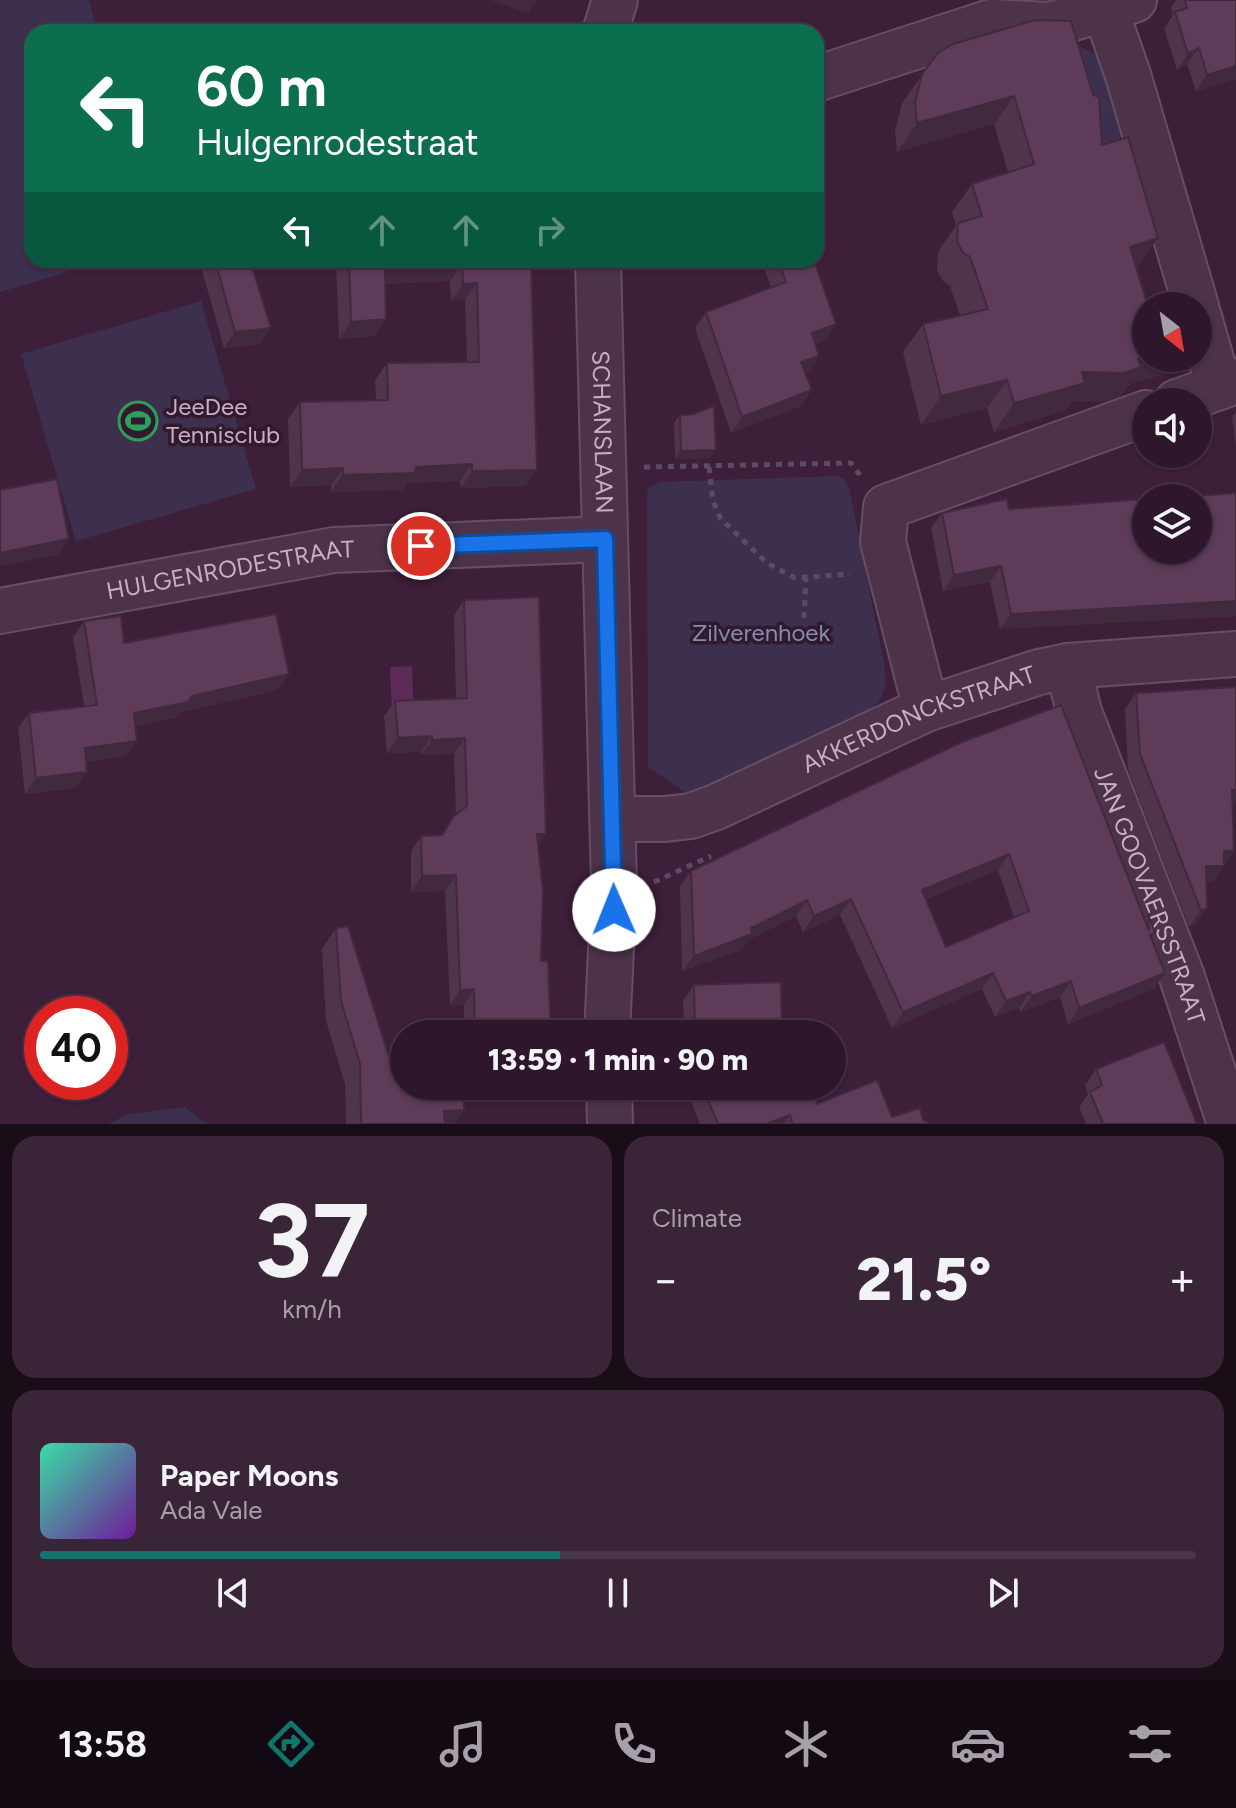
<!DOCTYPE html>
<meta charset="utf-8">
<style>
body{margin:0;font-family:Figtree,sans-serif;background:#3a2438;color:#f1f3f6;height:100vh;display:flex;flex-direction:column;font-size:30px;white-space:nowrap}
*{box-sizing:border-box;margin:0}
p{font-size:26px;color:#a79fa9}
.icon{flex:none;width:44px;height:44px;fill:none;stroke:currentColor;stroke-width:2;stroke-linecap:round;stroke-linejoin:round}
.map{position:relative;height:1124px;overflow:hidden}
.details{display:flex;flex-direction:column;gap:12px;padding:12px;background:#190d18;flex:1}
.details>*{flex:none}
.guide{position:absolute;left:24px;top:24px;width:800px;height:244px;border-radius:24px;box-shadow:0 2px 6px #0004,0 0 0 2px #493648;background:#0b6e4f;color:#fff;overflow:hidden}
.needle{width:52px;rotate:149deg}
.fabs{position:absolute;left:1132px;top:292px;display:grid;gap:16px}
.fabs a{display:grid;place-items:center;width:80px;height:80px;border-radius:50%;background:#2e172c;box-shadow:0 2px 6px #0004,0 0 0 2px #493648;font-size:40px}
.speed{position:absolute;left:24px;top:996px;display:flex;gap:16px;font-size:40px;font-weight:700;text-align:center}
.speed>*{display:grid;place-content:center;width:104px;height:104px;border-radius:50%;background:#2e172c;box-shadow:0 2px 6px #0004,0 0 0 2px #493648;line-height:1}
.speed .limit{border:12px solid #d22;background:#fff;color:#111}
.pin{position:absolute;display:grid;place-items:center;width:68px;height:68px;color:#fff;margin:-34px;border:4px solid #fff;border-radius:50%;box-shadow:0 2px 8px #0007}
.me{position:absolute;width:88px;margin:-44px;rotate:359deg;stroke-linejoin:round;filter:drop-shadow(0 0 6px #0008)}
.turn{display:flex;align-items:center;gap:28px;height:168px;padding:0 40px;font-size:36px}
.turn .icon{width:104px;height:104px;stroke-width:2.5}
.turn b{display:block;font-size:56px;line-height:68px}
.lanes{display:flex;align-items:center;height:76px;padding:0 40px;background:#0003;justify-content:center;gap:40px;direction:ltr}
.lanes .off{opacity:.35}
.big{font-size:60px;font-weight:800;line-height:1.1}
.details .tile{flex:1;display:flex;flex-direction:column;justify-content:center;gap:12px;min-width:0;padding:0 28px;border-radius:24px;background:#3a2438}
.details .dial{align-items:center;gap:0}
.dial b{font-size:104px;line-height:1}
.song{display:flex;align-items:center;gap:24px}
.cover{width:96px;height:96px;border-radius:12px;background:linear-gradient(135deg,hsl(160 70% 55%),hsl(280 70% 35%))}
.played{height:8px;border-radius:4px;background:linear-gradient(90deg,#0f766e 45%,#493648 45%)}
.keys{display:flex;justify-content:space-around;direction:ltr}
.heat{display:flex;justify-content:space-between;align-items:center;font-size:44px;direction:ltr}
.details .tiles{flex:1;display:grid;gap:12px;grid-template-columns:1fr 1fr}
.tile:last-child{grid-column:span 2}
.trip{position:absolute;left:390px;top:1020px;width:456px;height:80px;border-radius:40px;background:#2e172c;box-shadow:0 2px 6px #0004,0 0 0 2px #493648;font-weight:800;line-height:80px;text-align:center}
.tab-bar{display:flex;height:128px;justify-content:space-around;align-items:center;background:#120912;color:#a79fa9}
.tab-bar .icon{width:56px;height:56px}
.tab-bar .current{color:#0f766e}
.tab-bar b{font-size:36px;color:#f1f3f6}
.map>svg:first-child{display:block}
.green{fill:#3c304e}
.water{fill:#5d2b57}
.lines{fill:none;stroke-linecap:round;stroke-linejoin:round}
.minor-casing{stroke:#674e64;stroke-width:48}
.path{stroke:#5d4a66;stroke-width:5;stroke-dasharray:6 6;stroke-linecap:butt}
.minor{stroke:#4c334a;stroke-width:44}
.wall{fill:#50334d;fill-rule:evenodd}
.shaded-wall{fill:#41293e}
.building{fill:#5d3b59;stroke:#41293e;stroke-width:2;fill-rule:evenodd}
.route-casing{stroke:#114b97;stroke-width:20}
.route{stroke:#1a73e8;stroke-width:14}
.labels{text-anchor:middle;stroke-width:7;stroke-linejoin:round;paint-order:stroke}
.poi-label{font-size:24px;fill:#c9aec5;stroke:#31192e;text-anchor:start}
.street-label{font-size:24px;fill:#c9aec5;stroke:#31192e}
.park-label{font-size:24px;fill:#828db0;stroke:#31192e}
</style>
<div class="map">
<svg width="1236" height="1124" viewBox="0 0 1236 1124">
<rect width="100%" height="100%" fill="#3d1f3a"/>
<path class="green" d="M0,0H89L98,32H32V260H108L0,292Z
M1071,42L1096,55L1106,65L1133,139L1082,153Z
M201,301L256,489L76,541L21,354Z
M838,476L843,478L849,487L884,663C888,690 885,699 863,715L697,800L648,767L647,496L648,489L659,482Z
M185,1107L207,1124H108L129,1114Z"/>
<path class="water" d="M412,666L414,716L392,717L390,667Z"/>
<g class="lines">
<g class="minor-casing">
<g id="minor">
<path d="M1105,9L1128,75L1196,306"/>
<path d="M605,32L615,0"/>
<path d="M816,79L991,22L1050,25L1134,0"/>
<path id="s1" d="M598,260L614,886L607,1034"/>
<path d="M1198,314L1219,387"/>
<path d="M1177,402L1236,381"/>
<path id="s2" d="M0,611L334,550L605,539"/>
<path id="s3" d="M1068,666L1079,712L1182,977L1230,1124"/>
<path d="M926,709L883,542L886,507L1146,413"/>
<path id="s4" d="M613,819H665L691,816L716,807L926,709L1039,672L1068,666L1236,654"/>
<path d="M609,1086L610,1124"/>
</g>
</g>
<path class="path" d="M644,467L851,463L862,478
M709,467L713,501L721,519L767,563L795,578L850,574
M804,618L806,578
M654,882L711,856"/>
<use href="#minor" class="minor"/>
</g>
<path class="wall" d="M1176,0H1236V79L1196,91L1187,64L1177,70L1164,28L1173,15L1171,7Z
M938,53L1102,145L1138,267H1136L1146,358H1188L1180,370L1129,384L1121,396L1104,402L1072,401L1065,411L994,432L987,408L921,425L903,352L923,324L960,315L950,286L943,281L937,270L938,251L956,226L952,212L972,184L1008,172L994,124L897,152L895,131L902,103Z
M199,260H250L271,328L260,344L224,348Z
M336,260H531L537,470L525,486L461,488L460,481L408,483L403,490L331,492V485L290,487L288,419L300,402L376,400L375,380L387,363L467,362L465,300L451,301L450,281L385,284L386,319L374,336L339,339Z
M761,260H814L836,324L825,340L815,344L819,356L808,372L805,373L801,406L731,433L695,328L706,312L771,287Z
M1236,411V446L1232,417Z
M680,415L710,458L675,459L674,423Z
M1236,493V616L1000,629L990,582L943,591L931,528L942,513Z
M464,600L538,845L541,961L551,1034H464V1005H450L445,891L411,892V851L421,836L441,835L456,815L454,754L421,755V752L387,753L384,716L395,701L456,698L454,615Z
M84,621L124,643L289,674L278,690L181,712L177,717L135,726L137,741L126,756L86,762L76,788L25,794L18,728L29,713L84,706L73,637Z
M1236,687V802L1232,805L1234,851L1213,882H1206L1207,908L1196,924L1189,927L1128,770L1125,709L1136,693Z
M962,742L1144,919L1148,914L1151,938L1154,989L1068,1024L1060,997L1021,1012L1019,1008L995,1017L982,989L892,1028L840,915L803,932L796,916L748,940L741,950L682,971L680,886L691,871ZM998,870L1014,917L946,947L926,899Z
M336,928L389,1057L404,1086L464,1110L454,1124H346L345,1084L326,1021L322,949Z
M694,985L782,1034H684L683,1001Z
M1096,1069L1197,1124H1086L1079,1107L1088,1094L1085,1085Z
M685,1086H811L817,1104L892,1117L923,1120L929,1124H700Z"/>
<path class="shaded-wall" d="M490,0H537L528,13Z
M1199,48L1187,64L1177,70L1188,54Z
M1236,66V79L1196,91L1207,75Z
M1014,96L994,124L897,152L917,123Z
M1158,238L1138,267L1110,275L1130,247Z
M462,264L450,281L373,284L385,267Z
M477,283L465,300L451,301L463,284Z
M386,319L374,336L339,339L351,322Z
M836,324L825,340L800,349L812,333Z
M271,328L260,344L224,348L235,332Z
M819,356L808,372L789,378L801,362Z
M1146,357V358H1188L1180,370L1129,384L1121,396L1104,402L1072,401L1065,411L994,432L1014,403L1082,372Z
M1007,380L987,408L921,425L941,396Z
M812,390L801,406L731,433L742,417Z
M716,450L710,458L675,459L681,451Z
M472,464L460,481L408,483L403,490L331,492L343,475L416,467Z
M343,468L331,485L290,487L302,470Z
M537,470L525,486L461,488L472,471Z
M69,539L58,555L0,566V553Z
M1001,566L990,582L943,591L954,575Z
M1236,601V616L1000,629L1011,614Z
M289,674L278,690L181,712L192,696Z
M188,702L177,717L123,729L134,713Z
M432,736L421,752L387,753L398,738Z
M465,738L454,754L421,755L432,740Z
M137,741L126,756L74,764L85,748Z
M87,772L76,788L25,794L36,778Z
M1236,787V802L1234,805L1220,806L1232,790Z
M537,834H546L535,849Z
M1224,851H1234L1213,882H1195L1206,866Z
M1009,854L998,870L911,905L922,890Z
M456,875L445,891L411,892L422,876Z
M851,899L840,915L803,932L814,916Z
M807,900L796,916L748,940L741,950L682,971L694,956Z
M1207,908L1196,924L1189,927L1201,911Z
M993,973L982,989L892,1028L903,1012Z
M1165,973L1154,989L1068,1024L1079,1008Z
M1071,981L1060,997L1021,1012L1032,996Z
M474,989L464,1005H450L460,990Z
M1030,992L1019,1008L995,1017L1006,1001Z
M464,1110L454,1124H435L444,1111Z
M790,1115L784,1124H766Z"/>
<path class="building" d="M1185,0H1236V66L1207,75L1199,48L1188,54L1175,12L1187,8Z
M1035,20L1071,21L1093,94L1099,98L1102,145L1128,137L1158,238L1130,247L1148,306H1146V357L1138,359L1141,367L1124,373L1082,372L1085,383L1014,403L1007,380L941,396L923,324L988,309L970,257L963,253L957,241L958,223L982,216L972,184L1034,164L1014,96L917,123L915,102L922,74L938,53L953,44Z
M215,260H250L271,328L235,332Z
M349,260H531L537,470L472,471V464L416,467L415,473L343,475V468L302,470L300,402L388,400L387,363L479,362L477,283L463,284L462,264L385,267L386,319L351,322Z
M778,260H814L836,324L812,333L819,356L801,362L812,390L742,417L706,312L786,282Z
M714,406L716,450L681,451L680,415L694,414Z
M57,479L69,539L0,553V490Z
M1236,493V601L1011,614L1001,566L954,575L942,513L1007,499L1009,509L1146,499V550H1198V498H1166Z
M539,597L546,834H537L543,891L541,961H548L551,1034H475L474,989L460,990L456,875L422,876L421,836L442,835L454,816L467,806L465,738L432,740V736L398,738L395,701L467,698L464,600Z
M276,614L289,674L192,696L188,702L134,713L137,741L85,748L87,772L36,778L29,713L97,705L84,621L121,616L124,643Z
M1236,687V790H1232L1234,851H1224V866H1206L1207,908L1201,911L1140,754L1136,693Z
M1061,705L1149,931L1148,914L1155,933L1150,935L1165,973L1079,1008L1071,981L1032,996L1030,992L1006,1001L993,973L903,1012L851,899L814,916L807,900L751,928L752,934L694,956L691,871L962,742ZM1009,854L1029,911L946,947L922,890Z
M348,926L389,1057L404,1052V1086H464V1110L444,1111L445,1124H361L360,1064L341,1001L336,928Z
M781,982L782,1034H695L694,985Z
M1164,1042L1197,1124H1103L1090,1092L1102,1085L1096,1069Z
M877,1080L892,1117L920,1108L923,1120L928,1122L929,1124H793L790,1115L766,1124H718L702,1086H811L817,1104Z"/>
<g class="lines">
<g class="route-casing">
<path id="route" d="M421,546L605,539L614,910"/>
</g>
<use href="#route" class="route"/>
</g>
<defs>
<g id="stadium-ring" transform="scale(2)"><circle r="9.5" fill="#31192e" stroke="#2e9e5b" stroke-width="1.5"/><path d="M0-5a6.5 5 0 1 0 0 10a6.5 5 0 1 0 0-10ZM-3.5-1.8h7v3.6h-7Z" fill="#2e9e5b"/></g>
</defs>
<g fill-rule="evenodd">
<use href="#stadium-ring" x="138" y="421"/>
</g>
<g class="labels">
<g class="poi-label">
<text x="166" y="415">JeeDee<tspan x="166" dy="28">Tennisclub</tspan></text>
</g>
<g class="street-label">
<text dy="8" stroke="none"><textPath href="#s1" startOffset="172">SCHANSLAAN</textPath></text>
<text dy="8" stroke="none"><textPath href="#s2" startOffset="234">HULGENRODESTRAAT</textPath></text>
<text dy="8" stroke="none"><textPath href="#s4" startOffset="326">AKKERDONCKSTRAAT</textPath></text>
<text dy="8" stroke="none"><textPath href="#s3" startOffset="244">JAN GOOVAERSSTRAAT</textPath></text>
</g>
<g class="park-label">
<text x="761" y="641">Zilverenhoek</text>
</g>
</g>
</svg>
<div class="fabs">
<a><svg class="needle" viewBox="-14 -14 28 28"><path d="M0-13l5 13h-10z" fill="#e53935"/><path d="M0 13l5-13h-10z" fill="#a79fa9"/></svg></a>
<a><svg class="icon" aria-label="sound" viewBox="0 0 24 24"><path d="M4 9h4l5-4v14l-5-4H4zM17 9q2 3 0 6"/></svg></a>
<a><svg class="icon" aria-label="layers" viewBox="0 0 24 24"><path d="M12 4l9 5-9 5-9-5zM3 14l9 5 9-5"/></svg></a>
</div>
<div class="speed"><div class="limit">40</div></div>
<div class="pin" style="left:421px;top:546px;background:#d93025"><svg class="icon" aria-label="arrive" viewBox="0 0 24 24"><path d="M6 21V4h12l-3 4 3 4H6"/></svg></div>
<svg class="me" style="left:614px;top:910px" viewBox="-20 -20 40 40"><circle r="19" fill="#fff"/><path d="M0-13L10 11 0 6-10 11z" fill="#1a73e8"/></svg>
<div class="trip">13:59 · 1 min · 90 m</div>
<div class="guide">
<div class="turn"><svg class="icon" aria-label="left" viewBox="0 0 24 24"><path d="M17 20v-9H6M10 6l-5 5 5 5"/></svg><div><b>60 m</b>Hulgenrodestraat</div></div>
<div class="lanes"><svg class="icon" aria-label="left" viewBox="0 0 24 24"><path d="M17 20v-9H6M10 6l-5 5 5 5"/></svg><svg class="icon off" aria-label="ahead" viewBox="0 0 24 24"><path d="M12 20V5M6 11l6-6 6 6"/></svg><svg class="icon off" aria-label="ahead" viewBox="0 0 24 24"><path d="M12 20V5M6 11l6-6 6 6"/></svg><svg class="icon off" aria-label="right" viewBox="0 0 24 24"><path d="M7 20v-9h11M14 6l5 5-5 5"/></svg></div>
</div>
</div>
<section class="details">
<div class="tiles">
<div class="tile dial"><b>37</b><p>km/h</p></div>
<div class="tile"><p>Climate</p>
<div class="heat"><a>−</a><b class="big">21.5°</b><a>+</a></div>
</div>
<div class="tile">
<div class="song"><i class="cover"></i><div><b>Paper Moons</b><p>Ada Vale</p></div></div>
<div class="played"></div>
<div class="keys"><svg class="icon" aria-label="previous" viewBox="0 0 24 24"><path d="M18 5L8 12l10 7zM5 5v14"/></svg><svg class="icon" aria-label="pause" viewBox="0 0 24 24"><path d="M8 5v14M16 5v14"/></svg><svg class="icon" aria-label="next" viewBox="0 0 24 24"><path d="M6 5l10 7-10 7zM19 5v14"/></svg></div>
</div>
</div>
</section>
<nav class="tab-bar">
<b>13:58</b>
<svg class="icon current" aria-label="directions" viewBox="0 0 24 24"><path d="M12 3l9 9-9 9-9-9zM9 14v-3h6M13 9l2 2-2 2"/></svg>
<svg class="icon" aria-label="music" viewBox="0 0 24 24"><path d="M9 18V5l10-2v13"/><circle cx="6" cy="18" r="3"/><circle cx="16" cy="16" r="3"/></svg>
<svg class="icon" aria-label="phone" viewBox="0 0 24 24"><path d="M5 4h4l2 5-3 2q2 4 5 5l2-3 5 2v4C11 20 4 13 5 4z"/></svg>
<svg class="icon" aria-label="climate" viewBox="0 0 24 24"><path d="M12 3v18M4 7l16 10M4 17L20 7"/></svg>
<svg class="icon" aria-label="car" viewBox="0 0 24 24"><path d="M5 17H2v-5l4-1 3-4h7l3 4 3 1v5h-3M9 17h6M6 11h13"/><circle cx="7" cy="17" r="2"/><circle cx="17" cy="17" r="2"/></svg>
<svg class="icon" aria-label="filters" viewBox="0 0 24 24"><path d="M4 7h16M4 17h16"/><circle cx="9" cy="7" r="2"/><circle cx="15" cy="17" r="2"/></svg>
</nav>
